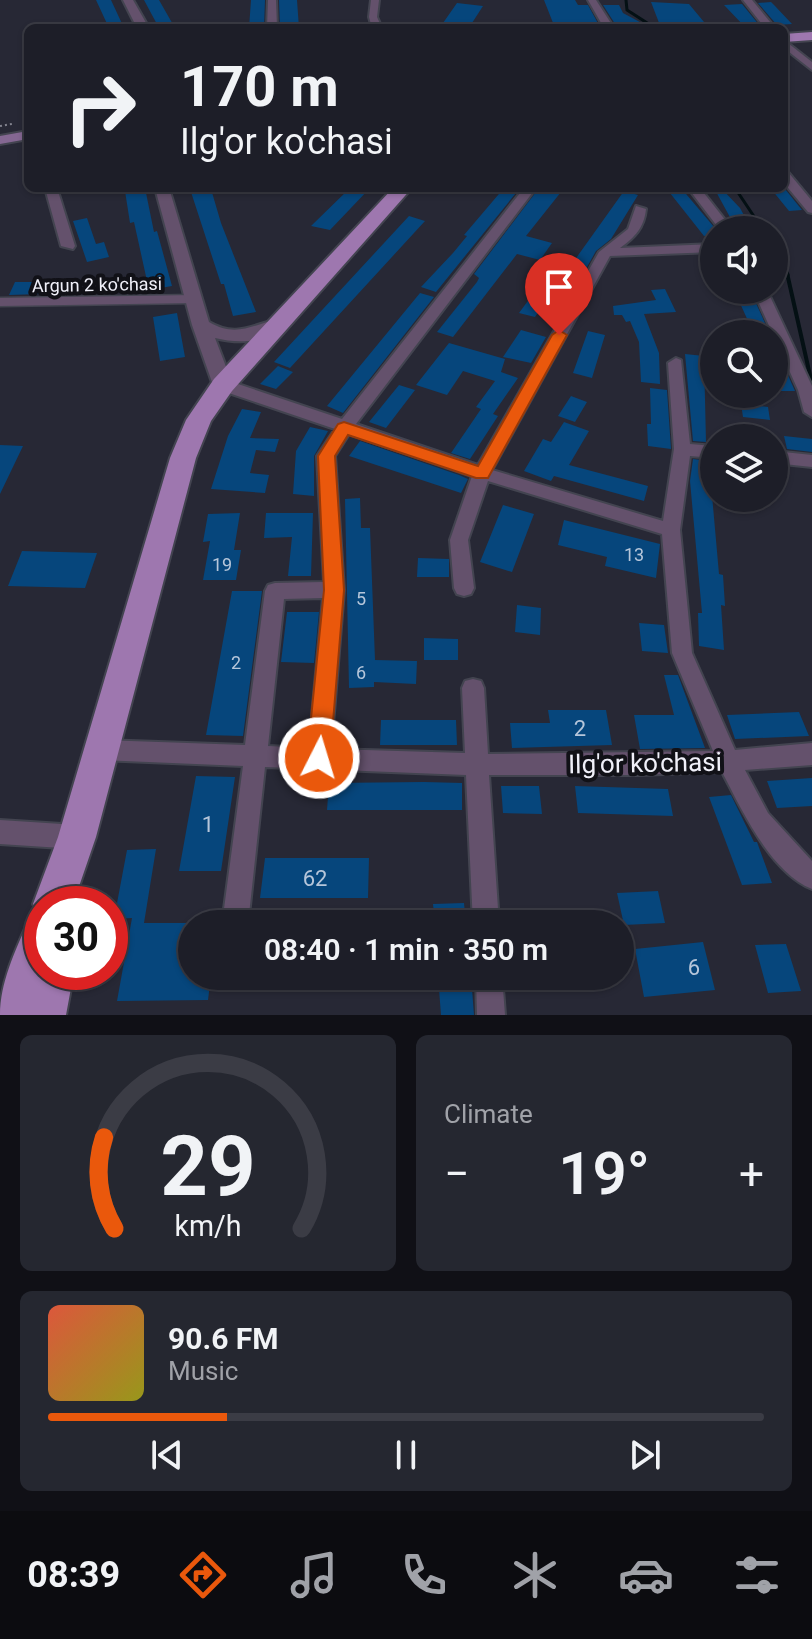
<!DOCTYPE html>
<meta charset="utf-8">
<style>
body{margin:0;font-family:Roboto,sans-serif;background:#252730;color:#f1f3f6;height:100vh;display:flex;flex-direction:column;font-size:30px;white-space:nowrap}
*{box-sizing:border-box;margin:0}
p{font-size:26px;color:#a0a2a8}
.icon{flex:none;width:44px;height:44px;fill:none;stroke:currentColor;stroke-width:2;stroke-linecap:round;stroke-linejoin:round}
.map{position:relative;height:1015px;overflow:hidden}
.details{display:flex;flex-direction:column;gap:20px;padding:20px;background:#101016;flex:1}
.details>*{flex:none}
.guide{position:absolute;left:24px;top:24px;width:764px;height:168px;border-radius:12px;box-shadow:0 2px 6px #0004,0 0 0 2px #3b3c45;background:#1d1e28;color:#f1f3f6;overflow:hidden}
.controls{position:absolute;left:700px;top:216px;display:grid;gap:16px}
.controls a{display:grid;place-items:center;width:88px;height:88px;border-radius:50%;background:#1d1e28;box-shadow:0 2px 6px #0004,0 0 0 2px #3b3c45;font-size:40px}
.speed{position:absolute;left:24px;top:886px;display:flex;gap:16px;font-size:40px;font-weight:700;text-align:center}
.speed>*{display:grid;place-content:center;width:104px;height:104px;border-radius:50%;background:#1d1e28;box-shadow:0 2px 6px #0004,0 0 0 2px #3b3c45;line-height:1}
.speed .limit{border:12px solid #d22;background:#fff;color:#111}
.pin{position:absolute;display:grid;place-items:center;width:68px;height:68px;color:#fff;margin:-82px -34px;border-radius:50% 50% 50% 0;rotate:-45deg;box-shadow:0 0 8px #0007}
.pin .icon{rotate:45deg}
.me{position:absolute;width:88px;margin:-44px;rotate:5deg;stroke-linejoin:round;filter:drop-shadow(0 0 6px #0008)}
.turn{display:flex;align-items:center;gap:28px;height:168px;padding:0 24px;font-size:36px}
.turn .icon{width:104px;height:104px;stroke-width:2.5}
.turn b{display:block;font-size:56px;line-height:68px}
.big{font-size:60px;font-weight:600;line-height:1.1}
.details .tile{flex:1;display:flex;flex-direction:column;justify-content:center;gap:12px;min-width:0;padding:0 28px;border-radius:12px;background:#252730}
.details .dial{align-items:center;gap:0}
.dial svg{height:208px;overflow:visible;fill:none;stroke:#3b3c45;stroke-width:7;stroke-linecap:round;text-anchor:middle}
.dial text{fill:#f1f3f6;stroke:none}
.song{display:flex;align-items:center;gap:24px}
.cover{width:96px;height:96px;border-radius:12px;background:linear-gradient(135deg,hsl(10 70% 55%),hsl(60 70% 35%))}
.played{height:8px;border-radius:4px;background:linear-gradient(90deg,#ea580c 25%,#3b3c45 25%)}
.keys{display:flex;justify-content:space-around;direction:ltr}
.heat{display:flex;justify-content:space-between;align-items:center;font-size:44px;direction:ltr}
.details .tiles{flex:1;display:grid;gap:20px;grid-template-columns:1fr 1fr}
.tile:last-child{grid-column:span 2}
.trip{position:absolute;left:178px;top:910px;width:456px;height:80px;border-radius:40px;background:#1d1e28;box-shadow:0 2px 6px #0004,0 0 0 2px #3b3c45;font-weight:600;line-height:80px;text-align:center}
.tab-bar{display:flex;height:128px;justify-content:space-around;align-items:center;background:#0c0c10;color:#a0a2a8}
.tab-bar .icon{width:56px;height:56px}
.tab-bar .active{color:#ea580c}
.tab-bar b{font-size:36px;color:#f1f3f6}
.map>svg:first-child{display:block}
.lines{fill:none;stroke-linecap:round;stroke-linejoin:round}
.stream-far1{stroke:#041014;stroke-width:3}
.stream{stroke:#041014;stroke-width:4}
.building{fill:#06467c}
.service-casing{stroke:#434450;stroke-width:11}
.minor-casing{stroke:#434450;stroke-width:4}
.tertiary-casing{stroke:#434450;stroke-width:4}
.secondary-casing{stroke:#434450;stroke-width:4}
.primary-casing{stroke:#434450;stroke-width:4}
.path{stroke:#83848f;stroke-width:2;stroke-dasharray:2 3;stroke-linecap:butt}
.service{stroke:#64516c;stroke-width:8}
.minor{fill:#64516c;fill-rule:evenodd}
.tertiary{fill:#64516c;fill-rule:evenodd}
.secondary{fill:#846792;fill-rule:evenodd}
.primary{fill:#9e77af;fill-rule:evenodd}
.route{fill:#ea580c;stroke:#983908;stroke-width:2}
.labels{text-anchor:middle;stroke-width:8;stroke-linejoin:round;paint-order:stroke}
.far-street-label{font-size:18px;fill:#f0f0f9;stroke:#111117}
.number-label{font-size:18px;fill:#b6c6da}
.near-number-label{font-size:22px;fill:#b6c6da}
.near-street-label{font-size:26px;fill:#f0f0f9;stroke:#111117}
</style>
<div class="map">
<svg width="812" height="1015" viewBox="0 0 812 1015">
<rect width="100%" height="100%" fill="#272835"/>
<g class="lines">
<path class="stream-far1" d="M626,0L627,10L655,28
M735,188L763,230
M774,245L788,275"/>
<path class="stream" d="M787,273L812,384"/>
</g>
<path class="building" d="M96,0H111L124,28H109Z
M144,0H159L175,28H159Z
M251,0H265L264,28H249Z
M279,0H297L299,28H280Z
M544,0H575L578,5H588L600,27L555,28Z
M651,2L689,4L709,28H661Z
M771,2L775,6L792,24L777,25L758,3Z
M457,3L483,6L472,23H443Z
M742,4L760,26L745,27L724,5Z
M603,5H619L623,13L651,28L617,27Z
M145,188L154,232L157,231L172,286L149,290L134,222L130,223L125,191Z
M350,188H370L330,230L311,226Z
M504,188H520L436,292L421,287L453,253L467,236L464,235Z
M539,188L561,192L526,236L552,243L540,260L517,254L453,337L437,332L477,282L479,278L474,274Z
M666,188H681L714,227V235L704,236Z
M714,188H721L740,208L752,230H737Z
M211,189L221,223L256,312L233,316L224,284H221L191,192Z
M785,189L802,210L789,211L772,190Z
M624,191L638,195L611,239L596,251L568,301L549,296Z
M409,216L425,221L290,368L274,362Z
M87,218L96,244L104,242L109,257L87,262L73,221Z
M15,282H46L40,294L9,295Z
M665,289L676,312L644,314L659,353L660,384L641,382L639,342L630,321L626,322L622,315H614L613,306L656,300L651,290Z
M734,290H750L770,334H754Z
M420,293L434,297L343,413L327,406Z
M530,298L545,302L535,317L519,313Z
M177,313L185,357L160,361L153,317Z
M521,330L546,337L531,363L503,357Z
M588,331L605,335L592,378L573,373Z
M449,343L505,359L501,372L518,378L493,414L498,416L470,459L451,453L481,409L476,407L495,381L463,371L447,395L416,385Z
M774,344L795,391H778L774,383Z
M685,354L704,356L706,442L693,441Z
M278,366L293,372L276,389L260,384Z
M399,385L415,390L386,428L369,422Z
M650,388L667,390L671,449L648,446L647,424H651Z
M571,396L587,402L575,422L558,416Z
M741,404L768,407L770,420L743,417Z
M242,409L261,412L250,438L279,439L275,452L256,450L250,473L269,475L265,493L211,489L228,436Z
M564,422L589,431L569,465L648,486L644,501L554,476L551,481L524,471L543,439L551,442Z
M310,427L328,431L314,456V496L293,494L296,451Z
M784,436L812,439V452L787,449Z
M360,441L459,475L468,479L461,493L349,456Z
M0,445L23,446L0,494Z
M693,459L709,461L719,574L723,575L725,606L721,605L724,650L699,646L698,613H702L690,481Z
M360,498L361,528H370L375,660L417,661L416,684L374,682V687L349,688L345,499Z
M503,505L534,514L512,572L480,562Z
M240,513L234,550H241L236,580H203L210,541L203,542L208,514Z
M266,513H313L311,576H288L292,537L264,538Z
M564,520L660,544L656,578L605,566L607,557L558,545Z
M22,551L97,553L85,588L8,586Z
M418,558L449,559V577H417Z
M232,591H262L243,736L206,735Z
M517,605L541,608L540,635L515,632Z
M287,612H319L314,663L281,662Z
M639,623L664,625L668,653L642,651Z
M424,638L458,639V660H424Z
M664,675H678L705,748L640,749L634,715H674Z
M548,710H606L612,745L512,748L510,723H550Z
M799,712L809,736L735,739L727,715Z
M381,720H456L457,745H380Z
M196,776L235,777L221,871H179Z
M812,778V806L777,808L767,781Z
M424,782L462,783V810H327L329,783Z
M501,786H539L542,814L503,813Z
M575,786L668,789L673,816L578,813Z
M731,795L754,842H757L772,883L742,885L709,797Z
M156,849L144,923H192V976H211L208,1000L117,1001L132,918L114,919L127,850Z
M265,858H369L368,898H260Z
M658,891L665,923L624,925L617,893Z
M464,903L466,924H435L433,904Z
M703,942L715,990L644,997L635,949Z
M786,944L801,991L768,993L755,945Z
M438,976H471L474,1015H441Z"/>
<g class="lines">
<g class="service-casing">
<path id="service" d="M0,302L194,299"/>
</g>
<g class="minor-casing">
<path id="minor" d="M268,0H276L277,28H267Z
M371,0H379L377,17L382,28H372L369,17Z
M588,0H596L614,28H604Z
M743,0H752L775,28H765Z
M784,40L812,62V70L784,48Z
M784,171L788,172L812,201V213L808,212L784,183Z
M45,188H57L75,246L73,249L61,246Z
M524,188H536L356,424L478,465L599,252L628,229L636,206L646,209C644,228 635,237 620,248L714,244V252L610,256L492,470L663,521L674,449L668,363L676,358L681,360L690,444L714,446V458L690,456L680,530L692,653L735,750L812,743V765L745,770L768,813L812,861V889C770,872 742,810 722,772L635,775H489L499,924H473L466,775L265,767L248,924H222L243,766L101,760L93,757L90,750L93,743L101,740L245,745L265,591L268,585L275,583L324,582L317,456L335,429L217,389L215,385L217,381H229L342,419ZM349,434L472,476L450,540L454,588L457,594L464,596L471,594L474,588L468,540L488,481L662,534L672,653L713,751L488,754L484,688L481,681L473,679L465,681L462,688L465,753L331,749L344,590L335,456ZM323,598L309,748L268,746L284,599Z
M688,188H700L733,230H720Z
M753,290H767L812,386V417L804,412L798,390Z
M774,451L812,455V467L774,463Z
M0,820L77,825L86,829L89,837L86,845L77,849L0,844Z
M476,976H502L505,1015H477Z"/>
</g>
<g class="tertiary-casing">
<path id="tertiary" d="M123,0H133L149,28H137Z
M155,188H169L209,322C236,338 252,325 278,319L287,324C269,343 239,344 215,338L233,385L230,389L223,391L213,385L192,325Z"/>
</g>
<g class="secondary-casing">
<path id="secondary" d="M28,131V139L0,144V136Z"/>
</g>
<g class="primary-casing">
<path id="primary" d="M812,32V40L784,42V34Z
M393,188H412L232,391L211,421L196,458L96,837L73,904H42V972H74L66,1015H0C0,983 15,951 28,922L39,917L33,904L58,837L170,458L186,420L214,379Z"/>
</g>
<path class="path" d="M0,126L12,124"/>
<use href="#service" class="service"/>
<use href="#minor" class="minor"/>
<use href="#tertiary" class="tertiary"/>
<use href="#secondary" class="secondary"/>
<use href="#primary" class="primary"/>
</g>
<path class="route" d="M559,330L567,335L488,478H476L348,435L335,456L344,590L330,758L327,766L319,769L311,766L307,758L324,590L318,456L338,424L344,422L478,466L552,335Z"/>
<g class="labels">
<g class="far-street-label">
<text transform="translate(97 285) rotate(-1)" y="6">Argun 2 ko'chasi</text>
</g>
<g class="number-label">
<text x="634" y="561">13</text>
<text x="222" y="571">19</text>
<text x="361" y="605">5</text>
<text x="236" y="669">2</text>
<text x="361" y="679">6</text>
</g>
<g class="near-number-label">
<text x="580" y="736">2</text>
<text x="208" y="832">1</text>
<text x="315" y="886">62</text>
<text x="694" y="975">6</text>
</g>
<g class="near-street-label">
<text transform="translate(645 763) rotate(-1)" y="9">Ilg'or ko'chasi</text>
</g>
</g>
</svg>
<div class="controls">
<a><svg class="icon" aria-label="sound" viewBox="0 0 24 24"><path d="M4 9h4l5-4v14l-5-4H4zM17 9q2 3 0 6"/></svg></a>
<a><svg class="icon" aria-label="search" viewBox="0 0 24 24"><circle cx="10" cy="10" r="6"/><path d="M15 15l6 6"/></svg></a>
<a><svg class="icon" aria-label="layers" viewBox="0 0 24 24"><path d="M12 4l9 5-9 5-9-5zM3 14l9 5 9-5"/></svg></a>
</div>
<div class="speed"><div class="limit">30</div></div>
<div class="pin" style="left:559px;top:335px;background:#d93025"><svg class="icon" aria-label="arrive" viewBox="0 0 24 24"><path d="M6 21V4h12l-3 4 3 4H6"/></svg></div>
<svg class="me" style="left:319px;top:758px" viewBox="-20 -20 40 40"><circle r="17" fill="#ea580c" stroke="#fff" stroke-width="3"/><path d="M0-11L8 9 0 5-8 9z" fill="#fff"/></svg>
<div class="trip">08:40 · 1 min · 350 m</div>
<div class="guide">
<div class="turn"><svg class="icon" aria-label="right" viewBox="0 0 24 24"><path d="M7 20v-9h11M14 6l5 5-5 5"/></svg><div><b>170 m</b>Ilg'or ko'chasi</div></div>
</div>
</div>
<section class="details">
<div class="tiles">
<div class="tile dial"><svg viewBox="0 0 100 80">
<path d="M14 69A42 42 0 1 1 86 69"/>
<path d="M14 69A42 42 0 0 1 10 34" stroke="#ea580c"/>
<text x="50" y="56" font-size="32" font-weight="700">29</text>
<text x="50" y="72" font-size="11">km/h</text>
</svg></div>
<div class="tile"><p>Climate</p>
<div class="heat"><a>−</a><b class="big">19°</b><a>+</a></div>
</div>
<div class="tile">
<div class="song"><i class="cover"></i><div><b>90.6 FM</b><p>Music</p></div></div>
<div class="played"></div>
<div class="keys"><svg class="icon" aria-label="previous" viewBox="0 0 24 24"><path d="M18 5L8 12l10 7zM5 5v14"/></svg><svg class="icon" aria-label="pause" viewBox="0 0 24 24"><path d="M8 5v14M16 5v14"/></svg><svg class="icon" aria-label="next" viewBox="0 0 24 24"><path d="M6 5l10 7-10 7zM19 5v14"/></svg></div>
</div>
</div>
</section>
<nav class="tab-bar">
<b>08:39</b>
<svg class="icon active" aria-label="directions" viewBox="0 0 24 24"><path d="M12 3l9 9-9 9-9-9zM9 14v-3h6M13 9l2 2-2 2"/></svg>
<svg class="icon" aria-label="music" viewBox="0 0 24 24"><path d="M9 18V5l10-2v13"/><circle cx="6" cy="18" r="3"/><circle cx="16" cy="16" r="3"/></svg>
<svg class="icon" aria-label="phone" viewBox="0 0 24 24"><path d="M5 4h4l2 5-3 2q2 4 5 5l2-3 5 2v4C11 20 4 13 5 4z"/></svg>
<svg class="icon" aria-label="climate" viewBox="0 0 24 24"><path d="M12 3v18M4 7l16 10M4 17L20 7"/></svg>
<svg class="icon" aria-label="car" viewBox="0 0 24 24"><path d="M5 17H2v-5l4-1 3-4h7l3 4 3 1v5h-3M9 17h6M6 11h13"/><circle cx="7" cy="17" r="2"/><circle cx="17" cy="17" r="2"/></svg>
<svg class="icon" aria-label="filters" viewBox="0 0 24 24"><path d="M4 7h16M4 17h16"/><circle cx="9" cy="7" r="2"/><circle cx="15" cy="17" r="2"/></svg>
</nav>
